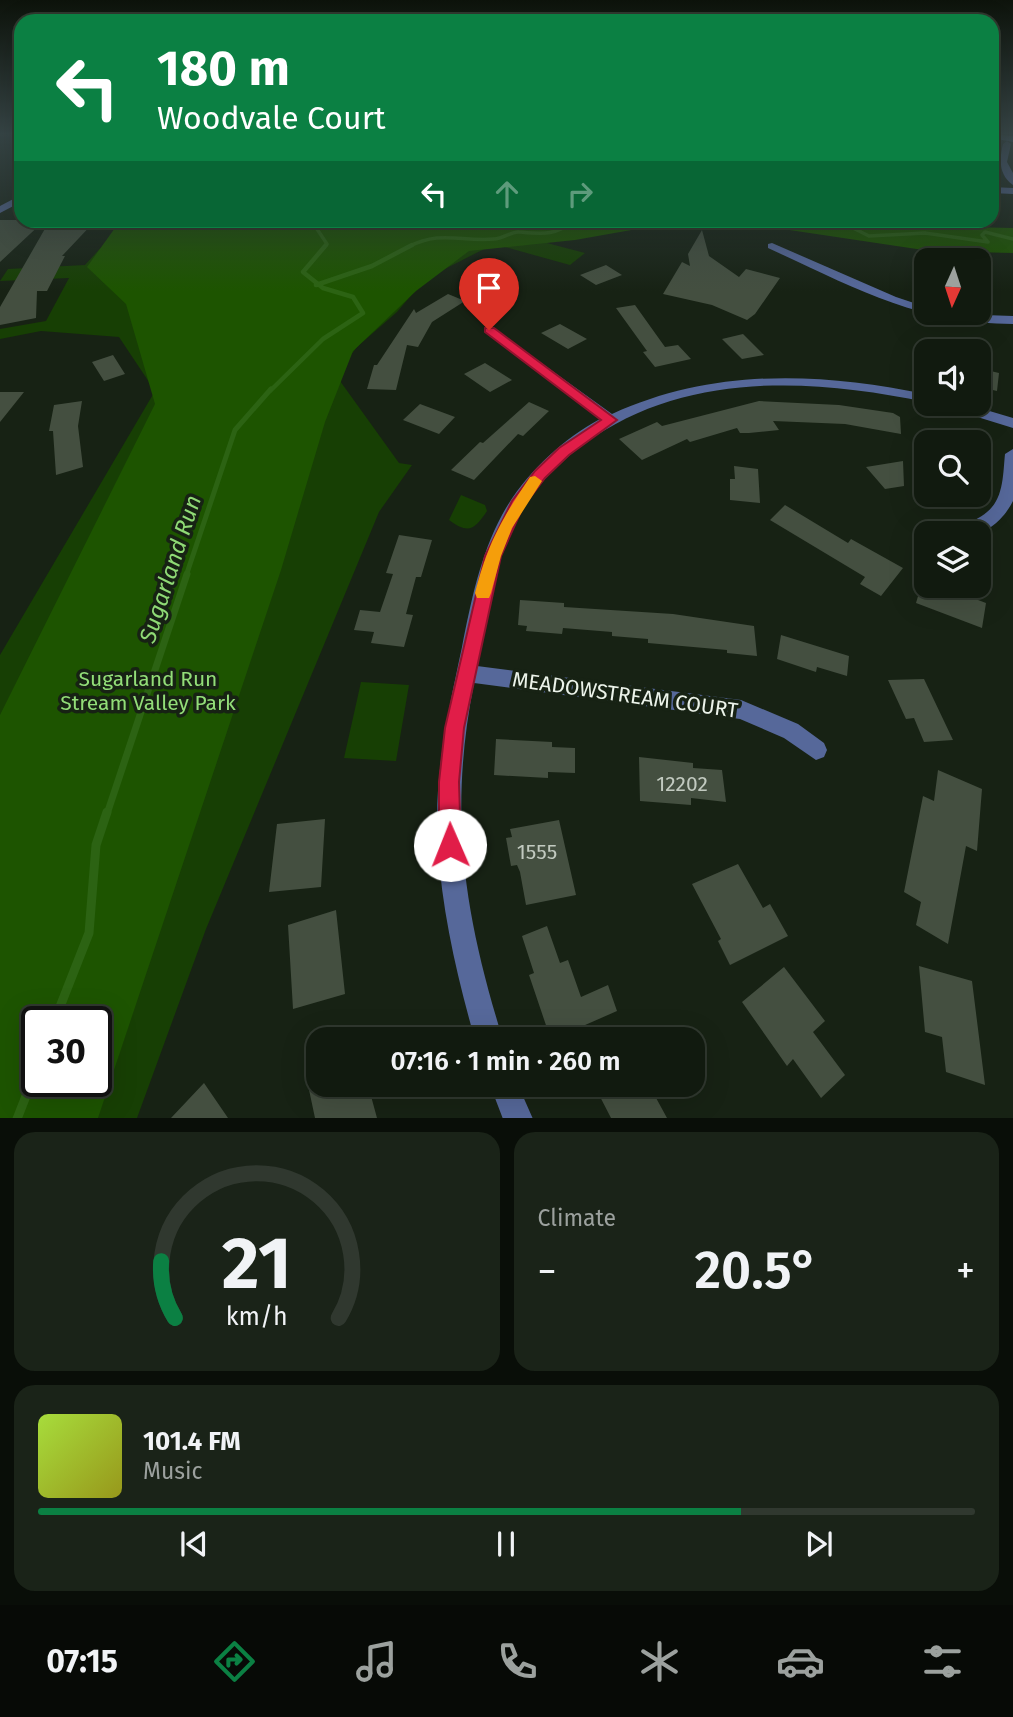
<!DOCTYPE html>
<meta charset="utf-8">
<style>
body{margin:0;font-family:"Fira Sans",sans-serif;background:#1a2318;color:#f1f3f6;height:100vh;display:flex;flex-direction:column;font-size:26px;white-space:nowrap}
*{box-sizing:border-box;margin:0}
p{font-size:23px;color:#9ca19e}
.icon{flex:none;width:38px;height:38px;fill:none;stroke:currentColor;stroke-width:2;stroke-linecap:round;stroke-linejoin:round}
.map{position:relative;height:1118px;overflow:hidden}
.details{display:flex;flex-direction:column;gap:14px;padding:14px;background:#090e08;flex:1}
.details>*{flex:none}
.top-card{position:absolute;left:14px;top:14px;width:985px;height:214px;border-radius:21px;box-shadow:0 7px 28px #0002,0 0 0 2px #30382f;background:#0b8043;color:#fff;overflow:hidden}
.needle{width:46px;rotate:183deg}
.fabs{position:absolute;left:914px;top:248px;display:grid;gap:14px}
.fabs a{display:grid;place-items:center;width:77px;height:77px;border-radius:14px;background:#111a0f;box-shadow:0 7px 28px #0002,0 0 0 2px #30382f;font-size:35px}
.speed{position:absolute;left:21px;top:1006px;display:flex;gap:14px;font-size:35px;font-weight:700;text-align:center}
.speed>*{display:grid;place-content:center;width:91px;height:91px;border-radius:50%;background:#111a0f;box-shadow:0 7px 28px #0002,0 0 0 2px #30382f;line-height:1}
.speed .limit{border:4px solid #111;border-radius:10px;background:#fff;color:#111}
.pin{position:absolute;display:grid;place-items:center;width:60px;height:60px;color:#fff;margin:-72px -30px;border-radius:50% 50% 50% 0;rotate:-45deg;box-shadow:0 0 7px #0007}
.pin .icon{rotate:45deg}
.me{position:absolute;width:77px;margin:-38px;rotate:359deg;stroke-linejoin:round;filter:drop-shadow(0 0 5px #0008)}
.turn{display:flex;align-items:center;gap:24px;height:147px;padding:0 28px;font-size:32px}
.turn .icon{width:91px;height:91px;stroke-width:2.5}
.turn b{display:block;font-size:49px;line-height:60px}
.lanes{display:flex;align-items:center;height:66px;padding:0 28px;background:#0003;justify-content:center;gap:35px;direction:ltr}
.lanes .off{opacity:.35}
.big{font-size:52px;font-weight:600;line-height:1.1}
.details .widget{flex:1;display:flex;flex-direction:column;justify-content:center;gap:10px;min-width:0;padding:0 24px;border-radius:21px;background:#1a2318}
.details .dial{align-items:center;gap:0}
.dial svg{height:182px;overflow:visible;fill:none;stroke:#30382f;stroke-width:7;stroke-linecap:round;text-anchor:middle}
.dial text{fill:#f1f3f6;stroke:none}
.song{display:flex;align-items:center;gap:21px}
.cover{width:84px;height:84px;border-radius:10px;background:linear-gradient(135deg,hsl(80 70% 55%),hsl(60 70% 35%))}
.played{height:7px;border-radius:4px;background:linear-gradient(90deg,#0b8043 75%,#30382f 75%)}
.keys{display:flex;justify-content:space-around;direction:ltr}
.heat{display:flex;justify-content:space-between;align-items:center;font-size:38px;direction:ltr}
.details .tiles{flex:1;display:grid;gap:14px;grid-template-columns:1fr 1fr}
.widget:last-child{grid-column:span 2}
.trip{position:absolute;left:306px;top:1027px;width:399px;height:70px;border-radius:21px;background:#111a0f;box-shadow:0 7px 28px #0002,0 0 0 2px #30382f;font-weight:600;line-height:70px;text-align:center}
.tab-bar{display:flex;height:112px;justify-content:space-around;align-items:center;background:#070a06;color:#9ca19e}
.tab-bar .icon{width:49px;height:49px}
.tab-bar .on{color:#0b8043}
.tab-bar b{font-size:32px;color:#f1f3f6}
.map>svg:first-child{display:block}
.green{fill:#173f04;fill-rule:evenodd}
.forest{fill:#1d5400;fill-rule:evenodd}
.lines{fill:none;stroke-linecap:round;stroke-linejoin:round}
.stream-far4{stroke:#2c6313;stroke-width:3.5}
.stream-far3{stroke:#2c6313;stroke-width:4.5}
.stream-far2{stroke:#2c6313;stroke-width:5}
.stream-far1{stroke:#2c6313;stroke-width:7}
.stream{stroke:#2c6313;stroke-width:9}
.building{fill:#444f40}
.street{fill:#56689a;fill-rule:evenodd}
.secondary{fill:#7591e2;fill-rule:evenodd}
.route{fill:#e11d48;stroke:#92132f;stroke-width:2}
.slow{fill:#f59e0b}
.labels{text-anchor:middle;stroke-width:7;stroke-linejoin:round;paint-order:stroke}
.park-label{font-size:21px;fill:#92dd78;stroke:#172214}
.street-label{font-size:21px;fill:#ecf3ea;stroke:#172214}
.near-number-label{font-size:21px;fill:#c2cac0}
.water-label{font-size:23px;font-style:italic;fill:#8fda75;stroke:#172214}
</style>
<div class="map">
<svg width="1013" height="1119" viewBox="0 0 1013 1119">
<rect width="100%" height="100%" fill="#172214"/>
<path class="green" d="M126,220L463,221L585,253L570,265L494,244L425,279L397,312L358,346L335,374L399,463L412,465L379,512L206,929L137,1118H0V655L155,391L119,337L41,331L0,339V329L46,321L69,278L0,281L8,269L85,265ZM37,1022H96V1082H37Z
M461,495L485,505L487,511C475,529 469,535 449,520Z
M361,682L409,685L396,761L344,758Z"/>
<path class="forest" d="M482,221L528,224L554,220H866L922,226L1013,228V253L930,251L776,228L671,223L575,240L469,251L416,291L353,351L325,422L281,570L98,1118H0V715L155,404L126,304L87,267L120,221ZM37,1022H96V1082H37Z"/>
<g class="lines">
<path class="stream-far4" d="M311,220L327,244L324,247
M776,220L814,227L849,226L869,236L925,233L988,242L982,235L985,232L1013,239
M408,247C441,230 460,242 494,239C503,239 512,231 519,232C543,234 556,236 575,220"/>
<path class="stream-far3" d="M316,285L372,266L412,245
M270,391L323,339L363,313L353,297L323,288L303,272L326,245"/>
<path class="stream-far2" d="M186,576L235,430L271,389"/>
<path class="stream-far1" d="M107,814L187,574"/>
<path class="stream" d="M54,1022L89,933L96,845L107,812
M17,1119L37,1068"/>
</g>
<path class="building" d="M0,220H45L0,262Z
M50,220H96L62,256H65L47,291H37L36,318L0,325V307Z
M702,230L709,256L739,277L746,269L780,278L755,314L747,320L712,305L663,294L682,262L690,266L688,254Z
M606,265L622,275L596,285L580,275Z
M448,294L465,301L432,322L418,347L407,345L396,390L367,389L374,365H377L414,309L416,313Z
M635,305L665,347L678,345L691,359L655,367L643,352L647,351L616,308Z
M560,324L587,339L568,349L541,333Z
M743,334L764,355L742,359L722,339Z
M113,355L125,374L104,381L92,362Z
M485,363L512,380L490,392L464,374Z
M982,369L999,373L997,391L980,387Z
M0,392H24L0,422Z
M82,401L78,426L83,467L56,475L53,431H49L54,405Z
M759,401L839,405L893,413L900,417L901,434L845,424L773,421L779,430L749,433H740L737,428L690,442L687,439L642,460L619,439L657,422L662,426Z
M529,402L549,411L523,436L518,434L474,480L451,470L480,442L483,443Z
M420,404L455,417L439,434L403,420Z
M903,461L904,486L885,489L866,467Z
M734,466L758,469L760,503L730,500V479H735Z
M785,505L848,543L851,539L903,568L881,596L860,584L865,577L770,520Z
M399,535L432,540L421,577H416L406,614L413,615L404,647L371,643L374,632L354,630L360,610L380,612L393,574L386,573Z
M921,586H941L986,603L982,628L916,603Z
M520,600L564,603V607L673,614L754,626L757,656L727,653V650L648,643V639L612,636V632L563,628L562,634L526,631L527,626L518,625Z
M781,635L849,656L847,676L817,667L816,672L777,659Z
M924,679L953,740L924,742L914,718L906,719L888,680Z
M496,739L552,742V747L575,748V773L548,772V778L494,775Z
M639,757L693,763V768L722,770L726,802L691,798V805L640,801Z
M938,770L982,789L977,851L966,846L948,944L916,925L921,902L904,892L923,796L934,801Z
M325,819L321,887L269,892L277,824Z
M559,820L576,895L526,905L520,872L517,865L511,866L506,838L512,837L510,829Z
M738,864L763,908L770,904L788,936L730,965L718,941L721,939L692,884Z
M336,910L345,994L293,1009L288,925Z
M547,926L560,963L568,960L581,997L608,985L617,1011L551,1040L529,975L534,973L522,936Z
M919,966L972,981L985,1085L946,1072L942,1037L925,1032Z
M784,967L825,1021L813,1032L845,1075L821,1098L793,1059L787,1066L742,1002Z
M204,1083L228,1118H171Z
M308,1085H368L377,1118H315Z
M594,1085H649L667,1118H611Z"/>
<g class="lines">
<path class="street" d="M1007,141L1011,144L1007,162L1013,173V185C999,175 999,160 1003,144Z
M992,187L1013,188V194L992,193Z
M21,195V202L0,213V206Z
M772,243L896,297L926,307V313L1013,316V324C918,324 853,287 768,248V244Z
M490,326L612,414C713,368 818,372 926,394V402C811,378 684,371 584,444C558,463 532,489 517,518C494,563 487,616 477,666L741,700L798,724L824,743L827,750L824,757L816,760L784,738L740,719L474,683C448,815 464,913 503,1040H475C457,976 442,912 438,847C433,778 448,713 462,647C471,602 480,556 502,515C523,476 561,440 600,419L486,333V327Z
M943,404H966L1013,418V428L945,407Z
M1013,449V501C1005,517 987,537 967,532L965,528C970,520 980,519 987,512C1004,499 1003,473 1005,454Z
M490,1085H518L533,1119H503Z"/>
<path class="secondary" d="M992,134L1013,136V142L992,138Z"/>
</g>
<linearGradient id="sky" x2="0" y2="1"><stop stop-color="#0d130b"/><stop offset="0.46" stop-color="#364445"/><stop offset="1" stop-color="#364445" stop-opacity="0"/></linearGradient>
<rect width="1013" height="291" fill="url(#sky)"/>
<path class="route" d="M485,328H494L617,420L569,455L545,478L523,507L501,556L464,728L459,782L461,845L458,853L450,856L442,853L439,845V782L445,728L485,556L512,501L535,471L559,448L601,420L485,332Z"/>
<path class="slow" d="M535,476L542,481L512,528L501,556L491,593L489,598H477L475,593C488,543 501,520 530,477Z"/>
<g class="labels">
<g class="park-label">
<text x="148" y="686">Sugarland Run<tspan x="148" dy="24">Stream Valley Park</tspan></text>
</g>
<g class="street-label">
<text transform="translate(625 695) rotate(8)" y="7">MEADOWSTREAM COURT</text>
</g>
<g class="near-number-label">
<text x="682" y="791">12202</text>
<text x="537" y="859">1555</text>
</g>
<g class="water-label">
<text transform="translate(170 569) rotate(-72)" y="8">Sugarland Run</text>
</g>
</g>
</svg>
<div class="fabs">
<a><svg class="needle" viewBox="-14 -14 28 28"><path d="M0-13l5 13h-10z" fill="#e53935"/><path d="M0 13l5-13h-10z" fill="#9ca19e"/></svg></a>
<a><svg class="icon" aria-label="sound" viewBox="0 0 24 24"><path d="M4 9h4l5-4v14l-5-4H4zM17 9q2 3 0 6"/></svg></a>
<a><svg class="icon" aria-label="search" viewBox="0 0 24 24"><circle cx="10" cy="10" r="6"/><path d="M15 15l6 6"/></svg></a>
<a><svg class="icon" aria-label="layers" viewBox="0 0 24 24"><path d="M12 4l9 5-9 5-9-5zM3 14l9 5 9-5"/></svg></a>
</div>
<div class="speed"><div class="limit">30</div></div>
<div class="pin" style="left:489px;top:330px;background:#d93025"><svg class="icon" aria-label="arrive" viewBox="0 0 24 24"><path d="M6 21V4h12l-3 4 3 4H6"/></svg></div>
<svg class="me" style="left:450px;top:845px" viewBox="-20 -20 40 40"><circle r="19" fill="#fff"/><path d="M0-13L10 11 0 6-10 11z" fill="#e11d48"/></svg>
<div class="trip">07:16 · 1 min · 260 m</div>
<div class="top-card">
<div class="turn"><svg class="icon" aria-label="left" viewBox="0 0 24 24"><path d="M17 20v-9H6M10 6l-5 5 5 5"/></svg><div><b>180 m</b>Woodvale Court</div></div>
<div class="lanes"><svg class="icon" aria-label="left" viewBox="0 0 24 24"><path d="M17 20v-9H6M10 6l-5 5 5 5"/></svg><svg class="icon off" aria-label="ahead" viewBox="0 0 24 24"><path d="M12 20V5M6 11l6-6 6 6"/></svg><svg class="icon off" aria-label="right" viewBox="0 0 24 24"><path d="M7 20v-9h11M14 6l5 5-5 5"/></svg></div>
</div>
</div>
<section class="details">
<div class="tiles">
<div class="widget dial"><svg viewBox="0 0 100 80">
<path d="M14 69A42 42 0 1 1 86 69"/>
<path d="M14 69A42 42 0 0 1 8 44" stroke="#0b8043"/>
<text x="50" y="56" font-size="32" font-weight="700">21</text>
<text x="50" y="72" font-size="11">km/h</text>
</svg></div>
<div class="widget"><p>Climate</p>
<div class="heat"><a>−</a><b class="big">20.5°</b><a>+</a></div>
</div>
<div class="widget">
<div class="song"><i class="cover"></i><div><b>101.4 FM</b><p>Music</p></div></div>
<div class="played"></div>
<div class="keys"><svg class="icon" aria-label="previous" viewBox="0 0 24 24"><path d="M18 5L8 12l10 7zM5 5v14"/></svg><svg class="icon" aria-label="pause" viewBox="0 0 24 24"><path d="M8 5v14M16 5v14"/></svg><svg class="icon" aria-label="next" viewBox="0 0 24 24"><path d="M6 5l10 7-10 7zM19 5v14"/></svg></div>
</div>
</div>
</section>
<nav class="tab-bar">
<b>07:15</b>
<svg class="icon on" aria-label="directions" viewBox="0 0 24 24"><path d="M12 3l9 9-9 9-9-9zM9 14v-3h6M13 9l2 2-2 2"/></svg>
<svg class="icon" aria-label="music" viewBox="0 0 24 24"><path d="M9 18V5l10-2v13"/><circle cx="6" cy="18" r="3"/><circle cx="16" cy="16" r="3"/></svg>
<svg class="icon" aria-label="phone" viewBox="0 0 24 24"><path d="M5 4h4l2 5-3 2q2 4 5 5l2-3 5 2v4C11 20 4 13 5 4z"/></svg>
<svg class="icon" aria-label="climate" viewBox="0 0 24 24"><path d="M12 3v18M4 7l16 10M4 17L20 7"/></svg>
<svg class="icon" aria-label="car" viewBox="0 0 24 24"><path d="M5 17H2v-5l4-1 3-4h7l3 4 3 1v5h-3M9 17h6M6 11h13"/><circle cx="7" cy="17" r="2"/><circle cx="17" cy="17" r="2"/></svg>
<svg class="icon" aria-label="filters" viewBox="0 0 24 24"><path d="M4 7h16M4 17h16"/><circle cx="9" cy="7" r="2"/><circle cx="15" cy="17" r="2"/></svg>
</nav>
